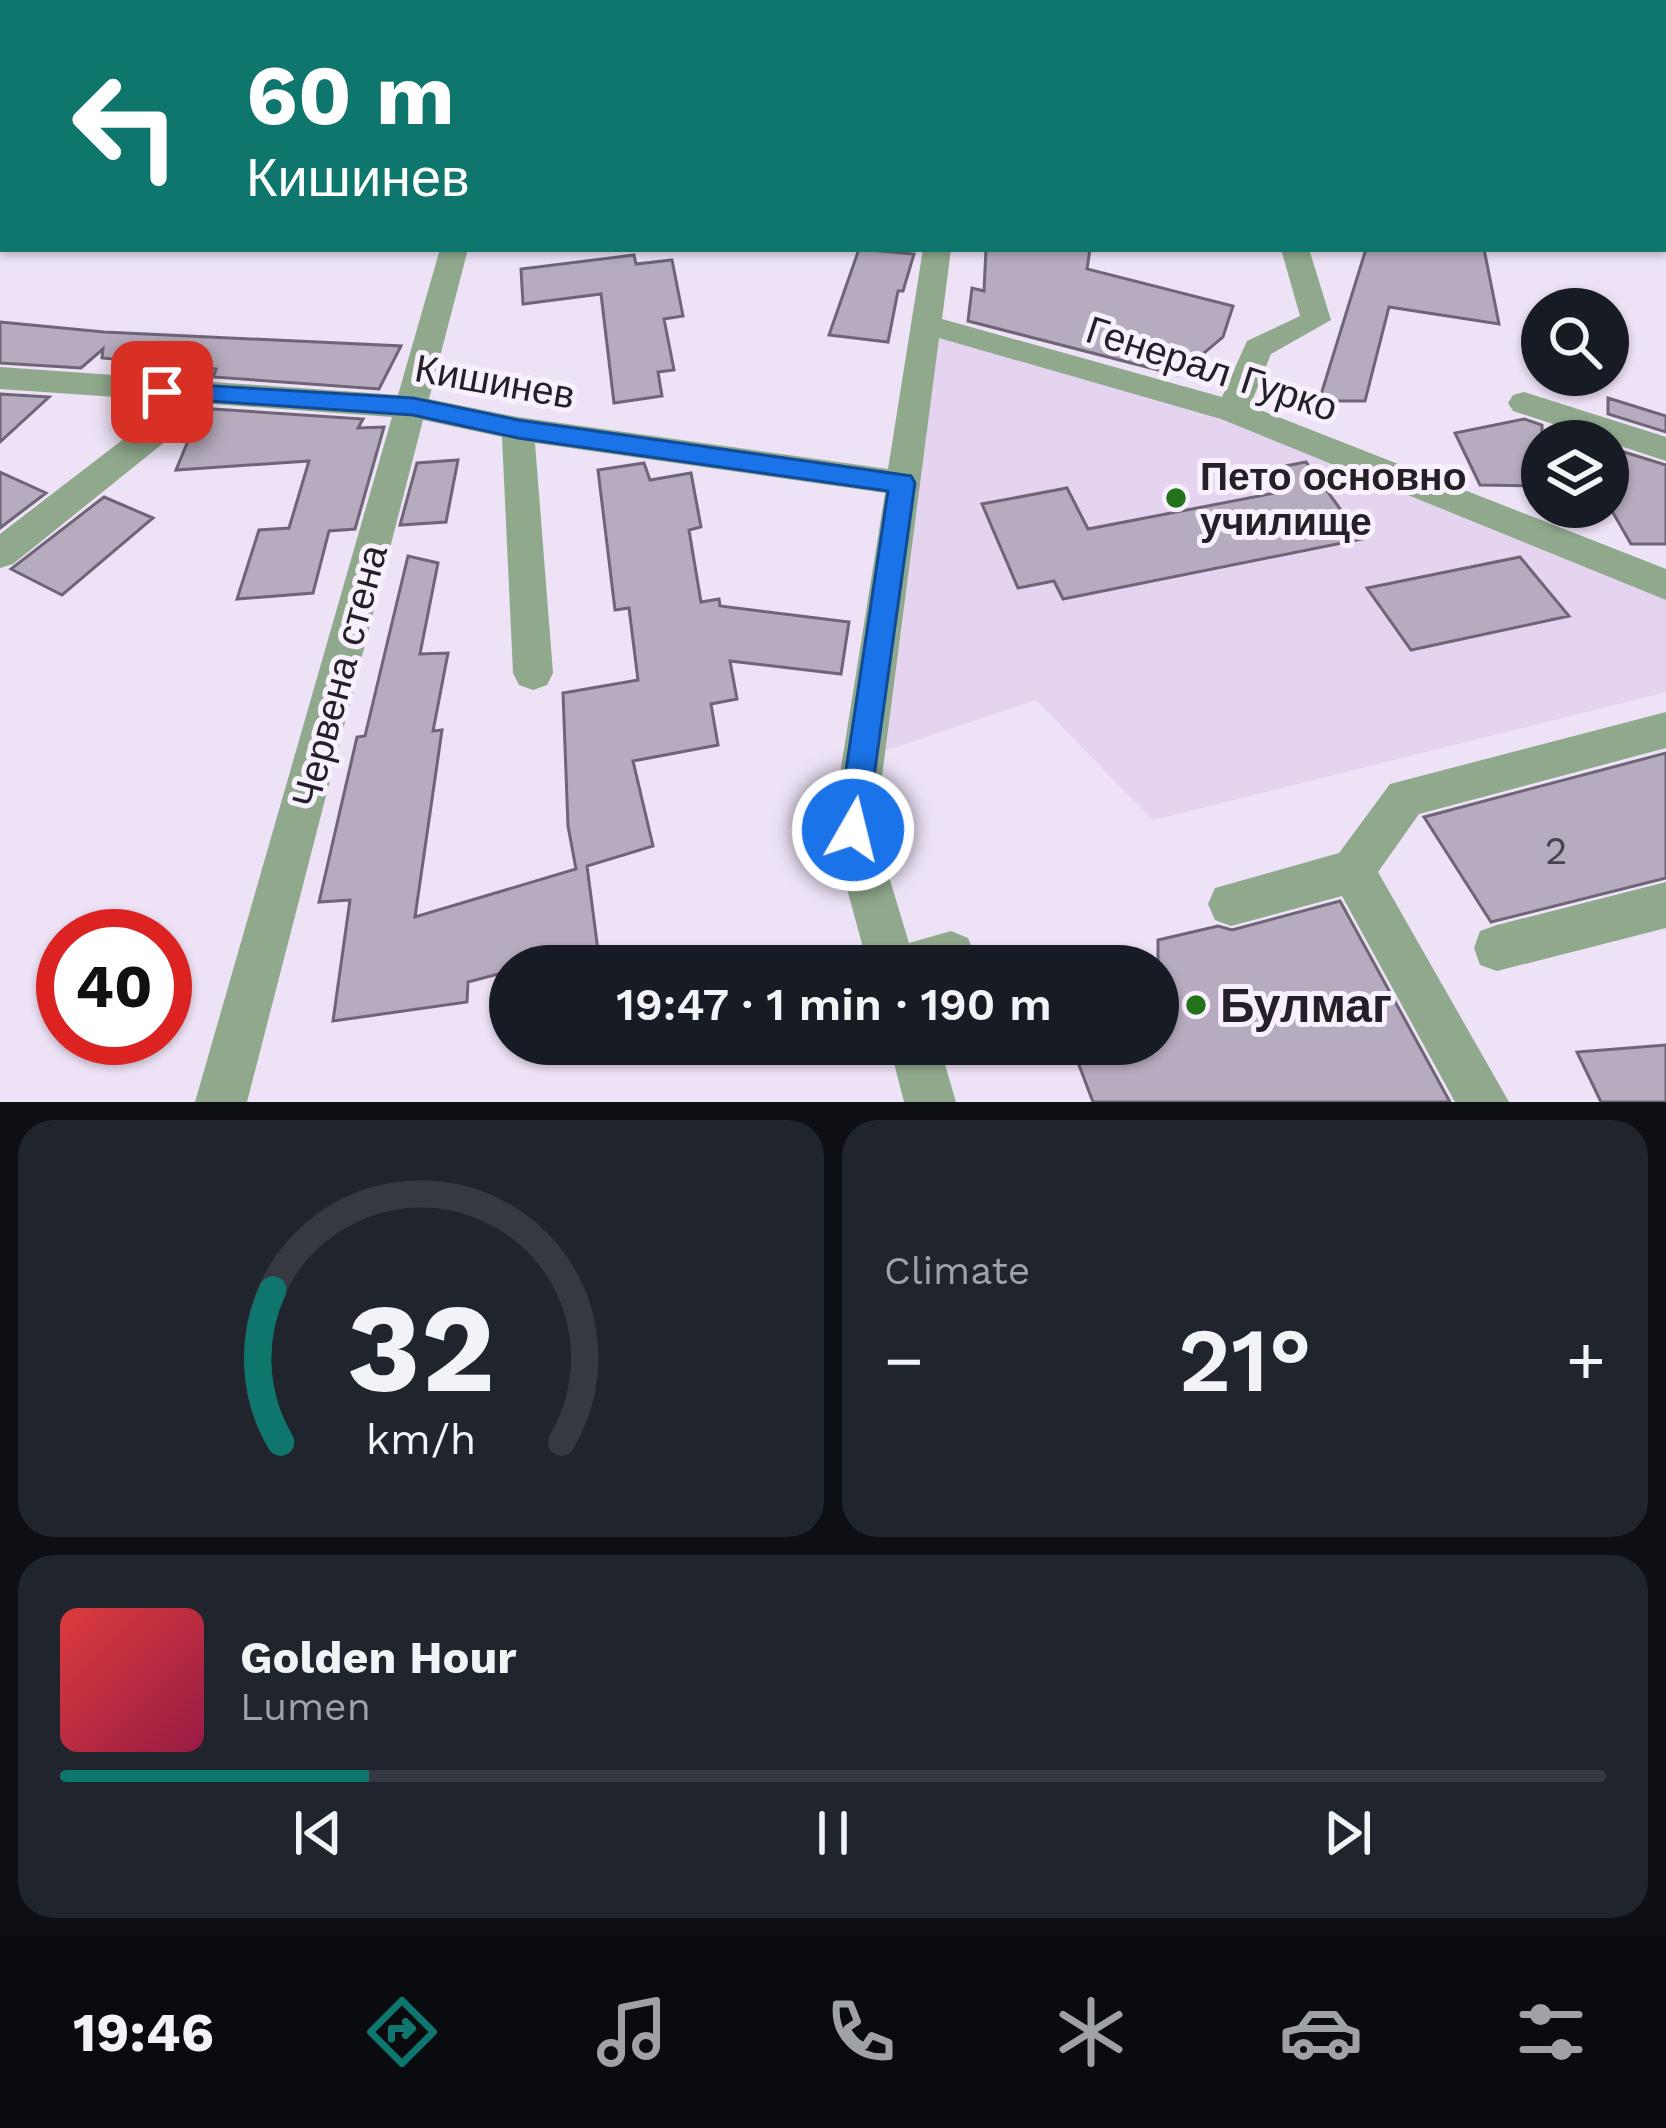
<!DOCTYPE html>
<meta charset="utf-8">
<style>
body{margin:0;font-family:"Work Sans",sans-serif;background:#20242c;color:#f1f3f6;height:100vh;display:flex;flex-direction:column;font-size:45px;white-space:nowrap}
*{box-sizing:border-box;margin:0}
p{font-size:39px;color:#9ea1a6}
.icon{flex:none;width:66px;height:66px;fill:none;stroke:currentColor;stroke-width:2;stroke-linecap:round;stroke-linejoin:round}
.map{position:relative;height:1102px;overflow:hidden}
.sheet{display:flex;flex-direction:column;gap:18px;padding:18px;background:#0d0f14;flex:1}
.sheet>*{flex:none}
.banner{position:absolute;left:0px;top:0px;width:1668px;height:252px;box-shadow:0 3px 9px #0004;background:#0f766e;color:#fff;overflow:hidden}
.fabs{position:absolute;left:1521px;top:288px;display:grid;gap:24px}
.fabs a{display:grid;place-items:center;width:108px;height:108px;border-radius:50%;background:#171b24;box-shadow:0 3px 9px #0004;font-size:60px}
.speed{position:absolute;left:36px;top:909px;display:flex;gap:24px;font-size:60px;font-weight:700;text-align:center}
.speed>*{display:grid;place-content:center;width:156px;height:156px;border-radius:50%;background:#171b24;box-shadow:0 3px 9px #0004;line-height:1}
.speed .limit{border:18px solid #d22;background:#fff;color:#111}
.pin{position:absolute;display:grid;place-items:center;width:102px;height:102px;color:#fff;margin:-51px;border-radius:24px;box-shadow:0 6px 18px #0006}
.me{position:absolute;width:132px;margin:-66px;rotate:8deg;stroke-linejoin:round;filter:drop-shadow(0 0 9px #0008)}
.turn{display:flex;align-items:center;gap:42px;height:252px;padding:0 48px;font-size:54px}
.turn .icon{width:156px;height:156px;stroke-width:2.5}
.turn b{display:block;font-size:84px;line-height:102px}
.big{font-size:90px;font-weight:600;line-height:1.1}
.sheet .widget{flex:1;display:flex;flex-direction:column;justify-content:center;gap:18px;min-width:0;padding:0 42px;border-radius:36px;background:#20242c}
.sheet .dial{align-items:center;gap:0}
.dial svg{height:312px;overflow:visible;fill:none;stroke:#363941;stroke-width:7;stroke-linecap:round;text-anchor:middle}
.dial text{fill:#f1f3f6;stroke:none}
.song{display:flex;align-items:center;gap:36px}
.cover{width:144px;height:144px;border-radius:18px;background:linear-gradient(135deg,hsl(0 70% 55%),hsl(340 70% 35%))}
.played{height:12px;border-radius:6px;background:linear-gradient(90deg,#0f766e 20%,#363941 20%)}
.keys{display:flex;justify-content:space-around;direction:ltr}
.heat{display:flex;justify-content:space-between;align-items:center;font-size:66px;direction:ltr}
.sheet .tiles{flex:1;display:grid;gap:18px;grid-template-columns:1fr 1fr}
.widget:last-child{grid-column:span 2}
.trip{position:absolute;left:489px;top:945px;width:690px;height:120px;border-radius:60px;background:#171b24;box-shadow:0 3px 9px #0004;font-weight:600;line-height:120px;text-align:center}
.menu{display:flex;height:192px;justify-content:space-around;align-items:center;background:#090b0e;color:#9ea1a6}
.menu .icon{width:84px;height:84px}
.menu .current{color:#0f766e}
.menu b{font-size:54px;color:#f1f3f6}
.map>svg:first-child{display:block}
.built{fill:#e4d4ef}
.building{fill:#b7acbf;stroke:#6f6576;stroke-width:3}
.lines{fill:none;stroke-linecap:round;stroke-linejoin:round}
.minor{fill:#90a98d;fill-rule:evenodd}
.route{fill:#1a73e8;stroke:#114b97;stroke-width:3}
.poi-dot{fill:#23731b;stroke:#f8f1fd;stroke-width:4.5}
.labels{text-anchor:middle;stroke-width:10;stroke-linejoin:round;paint-order:stroke}
.street-label{font-size:39px;fill:#242027;stroke:#f8f1fd}
.poi-label{font-size:39px;font-weight:bold;fill:#242027;stroke:#f8f1fd;text-anchor:start}
.near-number-label{font-size:39px;fill:#49434d}
.near-poi-label{font-size:48px;font-weight:bold;fill:#242027;stroke:#f8f1fd;text-anchor:start}
</style>
<div class="map">
<svg width="1666" height="1102" viewBox="0 0 1666 1102">
<rect width="100%" height="100%" fill="#ede2f6"/>
<path class="built" d="M929,325L1232,411L1666,585V692L1153,820L1036,700L864,758Z"/>
<path class="building" d="M859,249L914,254L903,291H898L888,342L829,335Z
M986,249H1090L1087,269L1233,306L1223,337L1178,375L968,321L972,288L984,291Z
M1366,249H1484L1499,324L1389,307L1365,401H1319Z
M634,255L636,264L672,260L683,316L664,319L674,370L658,372L662,396L614,403L601,294L523,304L521,269Z
M0,322L104,332L401,346L379,389L213,377L216,369L102,358L103,349L81,368L0,363Z
M0,394L49,397L0,442Z
M1608,398L1666,416V432L1608,414Z
M213,409L363,419L358,428L384,427L355,529L329,531L313,593L237,599L259,530L289,528L309,461L176,470L195,424Z
M1524,419L1542,425V486L1480,485L1455,433Z
M1608,447L1666,465V544H1631L1608,504Z
M458,460L446,522L400,525L417,463Z
M1306,462L1362,539L1063,599L1054,581L1018,588L982,504L1067,488L1088,529L1275,493L1260,471Z
M644,463L650,480L691,473L701,527L689,530L701,602L719,599L720,606L849,622L841,674L730,661L737,699L711,704L718,745L633,761L653,846L587,866L600,966H510V971L468,982L467,1002L333,1021L350,900L319,902L357,737L365,736L408,556L438,563L420,654L448,653L433,731L442,730L415,917L576,869L568,826L563,693L638,680L629,608L615,610L598,470Z
M0,472L46,493L0,528Z
M104,497L153,518L62,595L11,569Z
M1520,557L1569,616L1411,650L1367,588Z
M1666,753V878L1491,922L1424,817Z
M1340,901L1450,1102H1093L1071,1044H1158V940L1218,926L1232,930Z
M1666,1045V1102H1601L1577,1052Z"/>
<g class="lines">
<path class="minor" d="M505,0H525L526,3H504Z
M680,0H702L705,3H682Z
M1281,0H1311L1314,3H1283Z
M3,48V62L0,63V49Z
M1665,72H1666V86H1665Z
M3,168V186L0,187V169Z
M1665,221H1666V237H1665Z
M440,249H468L429,399L518,417L888,469L923,249H951L942,319L1222,397L1247,341L1300,316L1281,249H1309L1331,320L1271,354L1250,406L1666,569V600L1221,419L939,338L875,830L909,943L951,931L968,938L975,955L970,966H868L831,830L885,493L535,443L553,673L547,685L533,690L519,685L513,673L502,437L423,420L247,1102H195L392,417L212,404L13,564L0,568V534L173,401L0,389V367L398,395Z
M1524,392L1666,437V461L1513,411L1508,403L1513,395Z
M1666,712V748L1419,814L1378,872L1509,1102H1455L1342,896L1231,926L1215,920L1208,904L1215,888L1339,853L1390,784Z
M1666,882V928L1497,971L1480,965L1474,948L1480,931L1497,925Z
M889,1044H939L956,1102H904Z"/>
</g>
<path class="route" d="M162,383L413,398L518,420L911,476L915,483L865,841L853,846L842,841L837,830L888,491L518,438L413,415L153,397V386Z"/>
<g class="poi-dot">
<circle cx="1176" cy="498" r="12"/>
<circle cx="1196" cy="1005" r="12"/>
</g>
<g class="labels">
<g class="street-label">
<text transform="translate(1212 368) rotate(18)" y="14">Генерал Гурко</text>
<text transform="translate(495 381) rotate(10)" y="14">Кишинев</text>
<text transform="translate(339 676) rotate(-75)" y="14">Червена стена</text>
</g>
<g class="poi-label">
<text x="1200" y="490">Пето основно<tspan x="1200" dy="45">училище</tspan></text>
</g>
<g class="near-number-label">
<text x="1556" y="864">2</text>
</g>
<g class="near-poi-label">
<text x="1220" y="1022">Булмаг</text>
</g>
</g>
</svg>
<div class="fabs">
<a><svg class="icon" aria-label="search" viewBox="0 0 24 24"><circle cx="10" cy="10" r="6"/><path d="M15 15l6 6"/></svg></a>
<a><svg class="icon" aria-label="layers" viewBox="0 0 24 24"><path d="M12 4l9 5-9 5-9-5zM3 14l9 5 9-5"/></svg></a>
</div>
<div class="speed"><div class="limit">40</div></div>
<div class="pin" style="left:162px;top:392px;background:#d93025"><svg class="icon" aria-label="arrive" viewBox="0 0 24 24"><path d="M6 21V4h12l-3 4 3 4H6"/></svg></div>
<svg class="me" style="left:853px;top:830px" viewBox="-20 -20 40 40"><circle r="17" fill="#1a73e8" stroke="#fff" stroke-width="3"/><path d="M0-11L8 9 0 5-8 9z" fill="#fff"/></svg>
<div class="trip">19:47 · 1 min · 190 m</div>
<div class="banner">
<div class="turn"><svg class="icon" aria-label="left" viewBox="0 0 24 24"><path d="M17 20v-9H6M10 6l-5 5 5 5"/></svg><div><b>60 m</b>Кишинев</div></div>
</div>
</div>
<section class="sheet">
<div class="tiles">
<div class="widget dial"><svg viewBox="0 0 100 80">
<path d="M14 69A42 42 0 1 1 86 69"/>
<path d="M14 69A42 42 0 0 1 12 30" stroke="#0f766e"/>
<text x="50" y="56" font-size="32" font-weight="700">32</text>
<text x="50" y="72" font-size="11">km/h</text>
</svg></div>
<div class="widget"><p>Climate</p>
<div class="heat"><a>−</a><b class="big">21°</b><a>+</a></div>
</div>
<div class="widget">
<div class="song"><i class="cover"></i><div><b>Golden Hour</b><p>Lumen</p></div></div>
<div class="played"></div>
<div class="keys"><svg class="icon" aria-label="previous" viewBox="0 0 24 24"><path d="M18 5L8 12l10 7zM5 5v14"/></svg><svg class="icon" aria-label="pause" viewBox="0 0 24 24"><path d="M8 5v14M16 5v14"/></svg><svg class="icon" aria-label="next" viewBox="0 0 24 24"><path d="M6 5l10 7-10 7zM19 5v14"/></svg></div>
</div>
</div>
</section>
<nav class="menu">
<b>19:46</b>
<svg class="icon current" aria-label="directions" viewBox="0 0 24 24"><path d="M12 3l9 9-9 9-9-9zM9 14v-3h6M13 9l2 2-2 2"/></svg>
<svg class="icon" aria-label="music" viewBox="0 0 24 24"><path d="M9 18V5l10-2v13"/><circle cx="6" cy="18" r="3"/><circle cx="16" cy="16" r="3"/></svg>
<svg class="icon" aria-label="phone" viewBox="0 0 24 24"><path d="M5 4h4l2 5-3 2q2 4 5 5l2-3 5 2v4C11 20 4 13 5 4z"/></svg>
<svg class="icon" aria-label="climate" viewBox="0 0 24 24"><path d="M12 3v18M4 7l16 10M4 17L20 7"/></svg>
<svg class="icon" aria-label="car" viewBox="0 0 24 24"><path d="M5 17H2v-5l4-1 3-4h7l3 4 3 1v5h-3M9 17h6M6 11h13"/><circle cx="7" cy="17" r="2"/><circle cx="17" cy="17" r="2"/></svg>
<svg class="icon" aria-label="filters" viewBox="0 0 24 24"><path d="M4 7h16M4 17h16"/><circle cx="9" cy="7" r="2"/><circle cx="15" cy="17" r="2"/></svg>
</nav>
